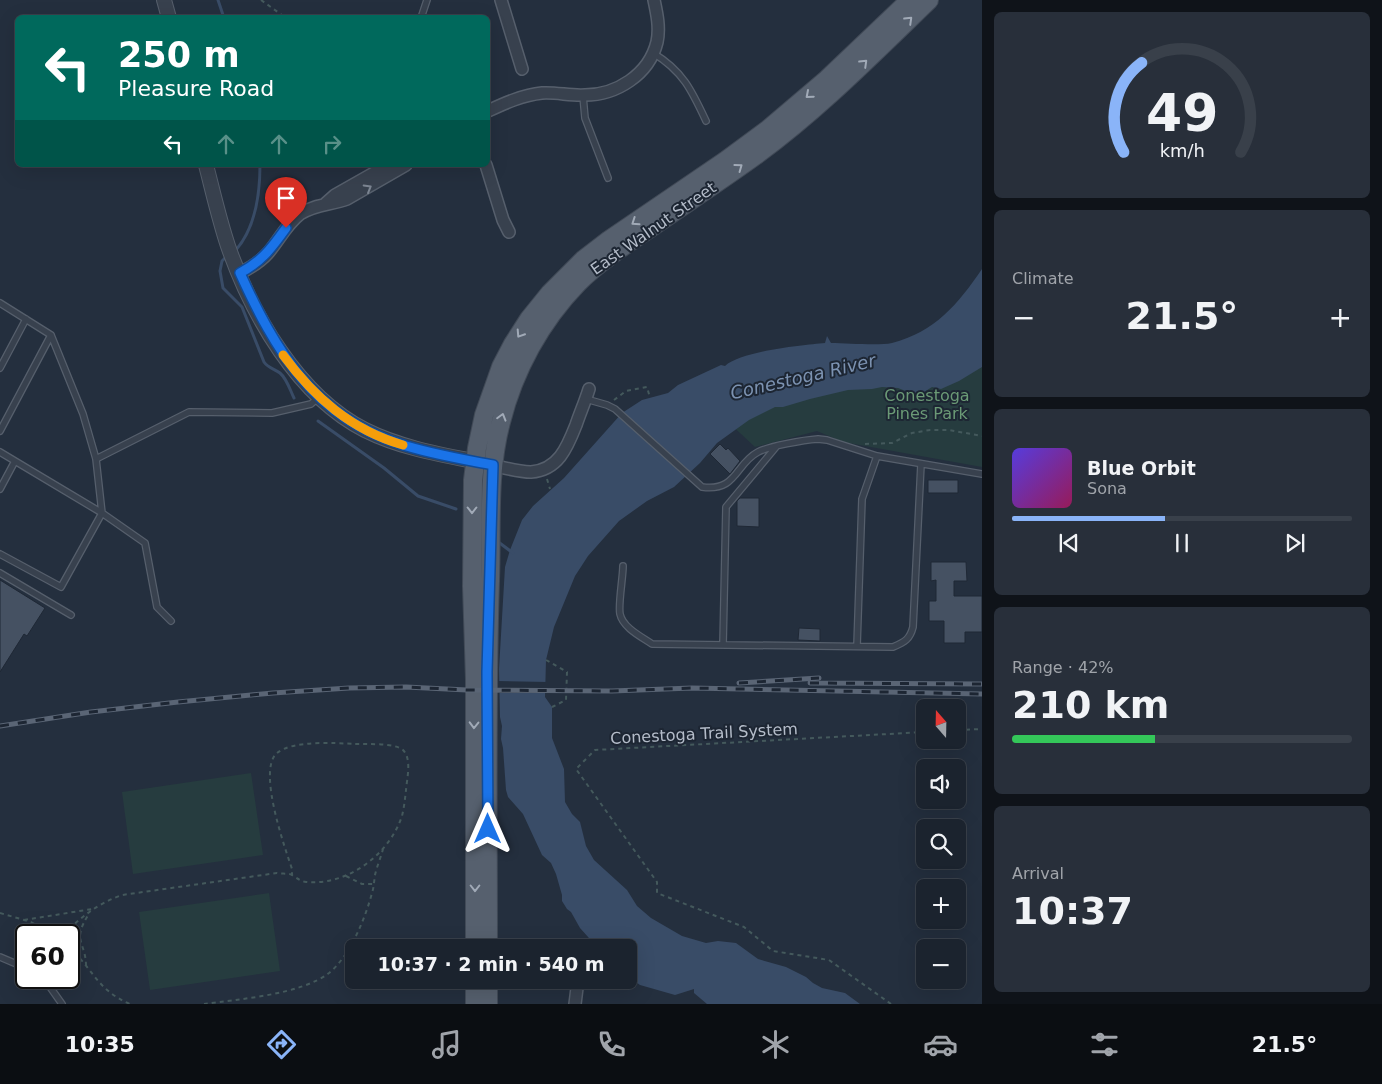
<!DOCTYPE html>
<meta charset="utf-8">
<style>
body{margin:0;font-family:"DejaVu Sans",sans-serif;background:#282f3a;color:#f1f3f6;height:100vh;display:flex;flex-direction:column;font-size:19px;white-space:nowrap}
*{box-sizing:border-box;margin:0}
p{font-size:16px;color:#a0a4aa}
.icon{flex:none;width:28px;height:28px;fill:none;stroke:currentColor;stroke-width:2;stroke-linecap:round;stroke-linejoin:round}
.map{position:relative;flex:1;overflow:hidden}
.side{display:flex;flex-direction:column;gap:12px;padding:12px;background:#0f1319;width:400px}
.side>*{flex:none}
.top-card{position:absolute;left:15px;top:15px;width:475px;height:152px;border-radius:8px;box-shadow:0 5px 20px #0002,0 0 0 1px #39404a;background:#00695c;color:#fff;overflow:hidden}
.needle{width:32px;rotate:340deg}
.controls{position:absolute;left:916px;top:699px;display:grid;gap:10px}
.controls a{display:grid;place-items:center;width:50px;height:50px;border-radius:8px;background:#1b232e;box-shadow:0 5px 20px #0002,0 0 0 1px #39404a;font-size:25px}
.speed{position:absolute;left:15px;top:924px;display:flex;gap:10px;font-size:25px;font-weight:700;text-align:center}
.speed>*{display:grid;place-content:center;width:65px;height:65px;border-radius:50%;background:#1b232e;box-shadow:0 5px 20px #0002,0 0 0 1px #39404a;line-height:1}
.speed .limit{border:2px solid #111;border-radius:8px;background:#fff;color:#111}
.pin{position:absolute;display:grid;place-items:center;width:42px;height:42px;color:#fff;margin:-51px -21px;border-radius:50% 50% 50% 0;rotate:-45deg;box-shadow:0 0 5px #0007}
.pin .icon{rotate:45deg}
.me{position:absolute;width:55px;margin:-28px;rotate:0deg;stroke-linejoin:round;filter:drop-shadow(0 0 4px #0008)}
.turn{display:flex;align-items:center;gap:18px;height:105px;padding:0 20px;font-size:22px}
.turn .icon{width:65px;height:65px;stroke-width:2.5}
.turn b{display:block;font-size:35px;line-height:42px}
.lanes{display:flex;align-items:center;height:48px;padding:0 20px;background:#0003;justify-content:center;gap:25px;direction:ltr}
.lanes .off{opacity:.35}
.big{font-size:38px;font-weight:700;line-height:1.1}
.side .widget{flex:1;display:flex;flex-direction:column;justify-content:center;gap:8px;min-width:0;padding:0 18px;border-radius:8px;background:#282f3a}
.side .dial{align-items:center;gap:0}
.dial svg{height:130px;overflow:visible;fill:none;stroke:#39404a;stroke-width:7;stroke-linecap:round;text-anchor:middle}
.dial text{fill:#f1f3f6;stroke:none}
.song{display:flex;align-items:center;gap:15px}
.cover{width:60px;height:60px;border-radius:8px;background:linear-gradient(135deg,hsl(250 70% 55%),hsl(330 70% 35%))}
.played{height:5px;border-radius:2px;background:linear-gradient(90deg,#8ab4f8 45%,#39404a 45%)}
.keys{display:flex;justify-content:space-around;direction:ltr}
.heat{display:flex;justify-content:space-between;align-items:center;font-size:28px;direction:ltr}
.charge{height:8px;border-radius:4px;background:linear-gradient(90deg,#34c759 42%,#39404a 0)}
.trip{position:absolute;left:345px;top:939px;width:292px;height:50px;border-radius:8px;background:#1b232e;box-shadow:0 5px 20px #0002,0 0 0 1px #39404a;font-weight:700;line-height:50px;text-align:center}
.dock{display:flex;height:80px;justify-content:space-around;align-items:center;background:#0b0e12;color:#a0a4aa}
.dock .icon{width:35px;height:35px}
.dock .on{color:#8ab4f8}
.dock b{font-size:22px;color:#f1f3f6}
main{display:flex;flex:1;min-height:0}
.map>svg:first-child{display:block}
.green{fill:#263c3f}
.water{fill:#394c67}
.pier{fill:#242f3e}
.lines{fill:none;stroke-linecap:round;stroke-linejoin:round}
.stream{stroke:#394c67;stroke-width:3}
.building{fill:#455162;stroke:#1f2835}
.service-casing{stroke:#565f6c;stroke-width:8}
.minor-casing{stroke:#565f6c;stroke-width:14}
.tertiary-casing{stroke:#565f6c;stroke-width:16}
.primary-casing{stroke:#414a57;stroke-width:20}
.path{stroke:#44595c;stroke-width:2;stroke-dasharray:4 4;stroke-linecap:butt}
.service{stroke:#38414e;stroke-width:5.5}
.minor{stroke:#38414e;stroke-width:11}
.tertiary{stroke:#38414e;stroke-width:14}
.primary{stroke:#56606e;stroke-width:18}
.rail-casing{stroke:#5a6575;stroke-width:5}
.rail{stroke:#1d2633;stroke-width:3;stroke-dasharray:9;stroke-linecap:butt}
.oneway{stroke:#a1aab7}
.oneway2{stroke:#7c8592}
.route-casing{stroke:#114b97;stroke-width:12}
.route{stroke:#1a73e8;stroke-width:9}
.slow{stroke:#f59e0b;stroke-width:9}
.labels{text-anchor:middle;stroke-width:4;stroke-linejoin:round;paint-order:stroke}
.street-label{font-size:16px;fill:#b4bcc9;stroke:#1d2633}
.park-label{font-size:16px;fill:#6b9a76;stroke:#1d2633}
.water-label{font-size:18px;font-style:italic;fill:#7c92b1;stroke:#1d2633}
</style>
<main>
<div class="map">
<svg width="982" height="1004" viewBox="0 0 982 1004">
<rect width="100%" height="100%" fill="#242f3e"/>
<path class="green" d="M982,315V467L843,442L817,431L755,447L711,406Z
M251,773L263,855L133,874L122,792Z
M269,893L280,971L150,990L139,912Z"/>
<path class="water" d="M982,269V367L959,381L941,389L932,387L921,394H913L898,388L882,387L872,389L848,390L810,399L783,407H775L749,420L717,443L700,463L674,487L647,501L619,521L588,556L575,576L554,627L546,660L545,697L552,707V738L564,769L565,802L572,814L580,822L586,846L594,860L627,890L637,906L651,918L682,936L706,943L718,941L736,943L758,959L786,967L806,977L813,983L822,988L845,993L860,1004H707L694,993V989L675,995L640,985L629,977V948L597,947L580,928L571,912L567,909L562,901V895L556,874L551,863L542,855L523,814L508,797L506,790L503,748L501,739L502,726L500,717L499,669L505,567L510,550L522,520L533,506L564,478L622,413L642,400L668,393L678,385L721,365L725,366C741,351 803,345 825,343L827,336L831,343C847,343 878,346 892,343C935,332 958,304 982,269Z"/>
<path class="pier" d="M496,681L548,682V693H497Z"/>
<g class="lines">
<path class="stream" d="M218,0L224,18
M235,251C255,229 260,194 260,165
M226,257L222,261L220,271L223,288L242,307L264,362C268,368 275,369 280,373C287,379 290,390 294,398
M318,421L384,468L418,496L456,509
M497,541L513,553"/>
</g>
<path class="building" d="M720,444L726,450L728,448L740,461L730,474L710,454Z
M928,480H958V493H928Z
M740,498H759V527L737,526V501Z
M931,562H966L967,581H954V596H982V632H965V643H944V621H929V601H936V580L931,581Z
M0,580L45,608L27,636L24,634L0,672Z
M799,628L820,629V641L798,640Z"/>
<g class="lines">
<g class="service-casing">
<path id="service" d="M421,18L427,0
M653,53C683,71 692,91 706,121
M583,96L585,118L608,178
M0,303L51,335L83,414L96,459L102,513L61,587L0,554
M0,368L26,319
M586,399L607,405L615,409L702,487C737,492 735,464 758,452C769,446 804,440 818,439L827,440L877,456L982,474
M0,431L51,335
M0,452L15,461L0,489
M96,459L189,412L272,413L311,404L319,397
M15,461L102,513L145,543L157,607L171,621
M623,566C623,577 618,605 620,614C623,628 642,637 652,644L893,647C905,642 910,639 913,627L921,464
M0,573L71,615
M723,645L726,507L776,447
M857,646L862,499L877,456
M0,957L26,968
M39,978L50,987L62,1004"/>
</g>
<g class="minor-casing">
<path id="minor" d="M501,0L522,69
M488,111C505,103 523,95 542,93C557,92 570,96 585,95C616,95 649,75 657,42C660,28 657,14 654,0
M486,165L503,220L509,232
M326,203L335,195L388,165
M240,273C250,268 260,262 268,253C279,240 286,225 300,214C315,204 331,205 347,199L406,165
M493,465C505,468 518,472 531,472C558,470 567,448 576,425C580,413 585,402 589,389
M575,1004L578,980"/>
</g>
<g class="tertiary-casing">
<path id="tertiary" d="M164,0L169,18
M206,165C213,192 219,219 228,246C252,315 298,396 365,430C405,450 450,456 493,465"/>
</g>
<g class="primary-casing">
<path id="primary" d="M475,948V680L472,586L473,480L477,448L484,415L501,367L513,344L529,319L550,293L583,260L609,240L725,161L767,130L827,79L910,0
M488,948C488,825 486,703 490,581C492,528 487,474 501,422C514,370 541,321 578,283C598,263 622,247 646,231C682,206 719,182 755,156C818,110 873,54 929,0
M475,1004V980
M488,1004V980"/>
</g>
<path class="path" d="M261,0L286,18
M614,400L626,391L647,387L650,398
M865,444L892,443L912,433L930,430H949L982,436
M547,479L550,489
M546,660L567,672L566,700L552,707
M958,730L982,729
M346,876L362,884H374
M0,913L31,922L53,935
M24,920L92,909
M64,935C80,917 99,903 122,895L277,873C282,874 288,873 292,875C297,878 300,881 306,882C347,886 389,855 402,816C404,808 405,799 406,790C407,778 412,759 403,750C396,743 365,744 355,744C335,743 293,740 277,753C257,770 285,848 292,869V875
M69,947C93,969 97,990 130,1004
M86,966C86,942 71,941 89,914
M204,1004C239,999 300,995 329,973C350,956 365,919 372,893C374,887 374,881 375,875C377,866 381,857 383,849
M891,1004L829,960L773,951L744,927L657,893V882L576,769L595,750L925,732"/>
<use href="#service" class="service"/>
<use href="#minor" class="minor"/>
<use href="#tertiary" class="tertiary"/>
<use href="#primary" class="primary"/>
<g class="rail-casing">
<path id="rail" d="M739,683L819,678
M810,683L982,684
M0,726L91,712L178,702L273,693L349,688L406,687L467,690L612,691L692,688L982,694"/>
</g>
<use href="#rail" class="rail"/>
</g>
<defs><path id="oneway-chevron" d="M-2-3.5L2.5 0L-2 3.5" fill="none" stroke-width="1.6" stroke-linecap="round" stroke-linejoin="round" transform="scale(1.25)"/></defs>
<g class="oneway">
<use href="#oneway-chevron" transform="translate(909 20) rotate(-44)"/>
<use href="#oneway-chevron" transform="translate(864 63) rotate(-44)"/>
<use href="#oneway-chevron" transform="translate(809 95) rotate(139)"/>
<use href="#oneway-chevron" transform="translate(739 167) rotate(-36)"/>
<use href="#oneway-chevron" transform="translate(635 222) rotate(146)"/>
<use href="#oneway-chevron" transform="translate(520 334) rotate(123)"/>
<use href="#oneway-chevron" transform="translate(502 417) rotate(-74)"/>
<use href="#oneway-chevron" transform="translate(472 510) rotate(90)"/>
<use href="#oneway-chevron" transform="translate(474 725) rotate(91)"/>
<use href="#oneway-chevron" transform="translate(475 888) rotate(90)"/>
</g>
<use class="oneway2" href="#oneway-chevron" transform="translate(368 188) rotate(-30)"/>
<g class="lines">
<g class="route-casing">
<path id="route" d="M286,228C271,249 262,261 240,273C275,350 314,417 400,444C430,454 462,459 493,465L487,672L488,829"/>
</g>
<use href="#route" class="route"/>
<path class="slow" d="M283,355C314,397 351,430 403,445"/>
</g>
<g class="labels">
<g class="street-label">
<text transform="translate(653 228) rotate(-35)" y="6">East Walnut Street</text>
<text transform="translate(704 733) rotate(-3)" y="6">Conestoga Trail System</text>
</g>
<g class="park-label">
<text x="927" y="401">Conestoga<tspan x="927" dy="18">Pines Park</tspan></text>
</g>
<g class="water-label">
<text transform="translate(803 377) rotate(-13)" y="6">Conestoga River</text>
</g>
</g>
</svg>
<div class="controls">
<a><svg class="needle" viewBox="-14 -14 28 28"><path d="M0-13l5 13h-10z" fill="#e53935"/><path d="M0 13l5-13h-10z" fill="#a0a4aa"/></svg></a>
<a><svg class="icon" aria-label="sound" viewBox="0 0 24 24"><path d="M4 9h4l5-4v14l-5-4H4zM17 9q2 3 0 6"/></svg></a>
<a><svg class="icon" aria-label="search" viewBox="0 0 24 24"><circle cx="10" cy="10" r="6"/><path d="M15 15l6 6"/></svg></a>
<a>+</a>
<a>−</a>
</div>
<div class="speed"><div class="limit">60</div></div>
<div class="pin" style="left:286px;top:228px;background:#d93025"><svg class="icon" aria-label="arrive" viewBox="0 0 24 24"><path d="M6 21V4h12l-3 4 3 4H6"/></svg></div>
<svg class="me" style="left:488px;top:829px" viewBox="-20 -20 40 40"><path d="M0-17L14 15 0 8-14 15z" fill="#1a73e8" stroke="#fff" stroke-width="4"/></svg>
<div class="trip">10:37 · 2 min · 540 m</div>
<div class="top-card">
<div class="turn"><svg class="icon" aria-label="left" viewBox="0 0 24 24"><path d="M17 20v-9H6M10 6l-5 5 5 5"/></svg><div><b>250 m</b>Pleasure Road</div></div>
<div class="lanes"><svg class="icon" aria-label="left" viewBox="0 0 24 24"><path d="M17 20v-9H6M10 6l-5 5 5 5"/></svg><svg class="icon off" aria-label="ahead" viewBox="0 0 24 24"><path d="M12 20V5M6 11l6-6 6 6"/></svg><svg class="icon off" aria-label="ahead" viewBox="0 0 24 24"><path d="M12 20V5M6 11l6-6 6 6"/></svg><svg class="icon off" aria-label="right" viewBox="0 0 24 24"><path d="M7 20v-9h11M14 6l5 5-5 5"/></svg></div>
</div>
</div>
<section class="side">
<div class="widget dial"><svg viewBox="0 0 100 80">
<path d="M14 69A42 42 0 1 1 86 69"/>
<path d="M14 69A42 42 0 0 1 25 14" stroke="#8ab4f8"/>
<text x="50" y="56" font-size="32" font-weight="700">49</text>
<text x="50" y="72" font-size="11">km/h</text>
</svg></div>
<div class="widget"><p>Climate</p>
<div class="heat"><a>−</a><b class="big">21.5°</b><a>+</a></div>
</div>
<div class="widget">
<div class="song"><i class="cover"></i><div><b>Blue Orbit</b><p>Sona</p></div></div>
<div class="played"></div>
<div class="keys"><svg class="icon" aria-label="previous" viewBox="0 0 24 24"><path d="M18 5L8 12l10 7zM5 5v14"/></svg><svg class="icon" aria-label="pause" viewBox="0 0 24 24"><path d="M8 5v14M16 5v14"/></svg><svg class="icon" aria-label="next" viewBox="0 0 24 24"><path d="M6 5l10 7-10 7zM19 5v14"/></svg></div>
</div>
<div class="widget"><p>Range · 42%</p><b class="big">210 km</b><div class="charge"></div></div>
<div class="widget"><p>Arrival</p><b class="big">10:37</b></div>
</section>
</main>
<nav class="dock">
<b>10:35</b>
<svg class="icon on" aria-label="directions" viewBox="0 0 24 24"><path d="M12 3l9 9-9 9-9-9zM9 14v-3h6M13 9l2 2-2 2"/></svg>
<svg class="icon" aria-label="music" viewBox="0 0 24 24"><path d="M9 18V5l10-2v13"/><circle cx="6" cy="18" r="3"/><circle cx="16" cy="16" r="3"/></svg>
<svg class="icon" aria-label="phone" viewBox="0 0 24 24"><path d="M5 4h4l2 5-3 2q2 4 5 5l2-3 5 2v4C11 20 4 13 5 4z"/></svg>
<svg class="icon" aria-label="climate" viewBox="0 0 24 24"><path d="M12 3v18M4 7l16 10M4 17L20 7"/></svg>
<svg class="icon" aria-label="car" viewBox="0 0 24 24"><path d="M5 17H2v-5l4-1 3-4h7l3 4 3 1v5h-3M9 17h6M6 11h13"/><circle cx="7" cy="17" r="2"/><circle cx="17" cy="17" r="2"/></svg>
<svg class="icon" aria-label="filters" viewBox="0 0 24 24"><path d="M4 7h16M4 17h16"/><circle cx="9" cy="7" r="2"/><circle cx="15" cy="17" r="2"/></svg>
<b>21.5°</b>
</nav>
